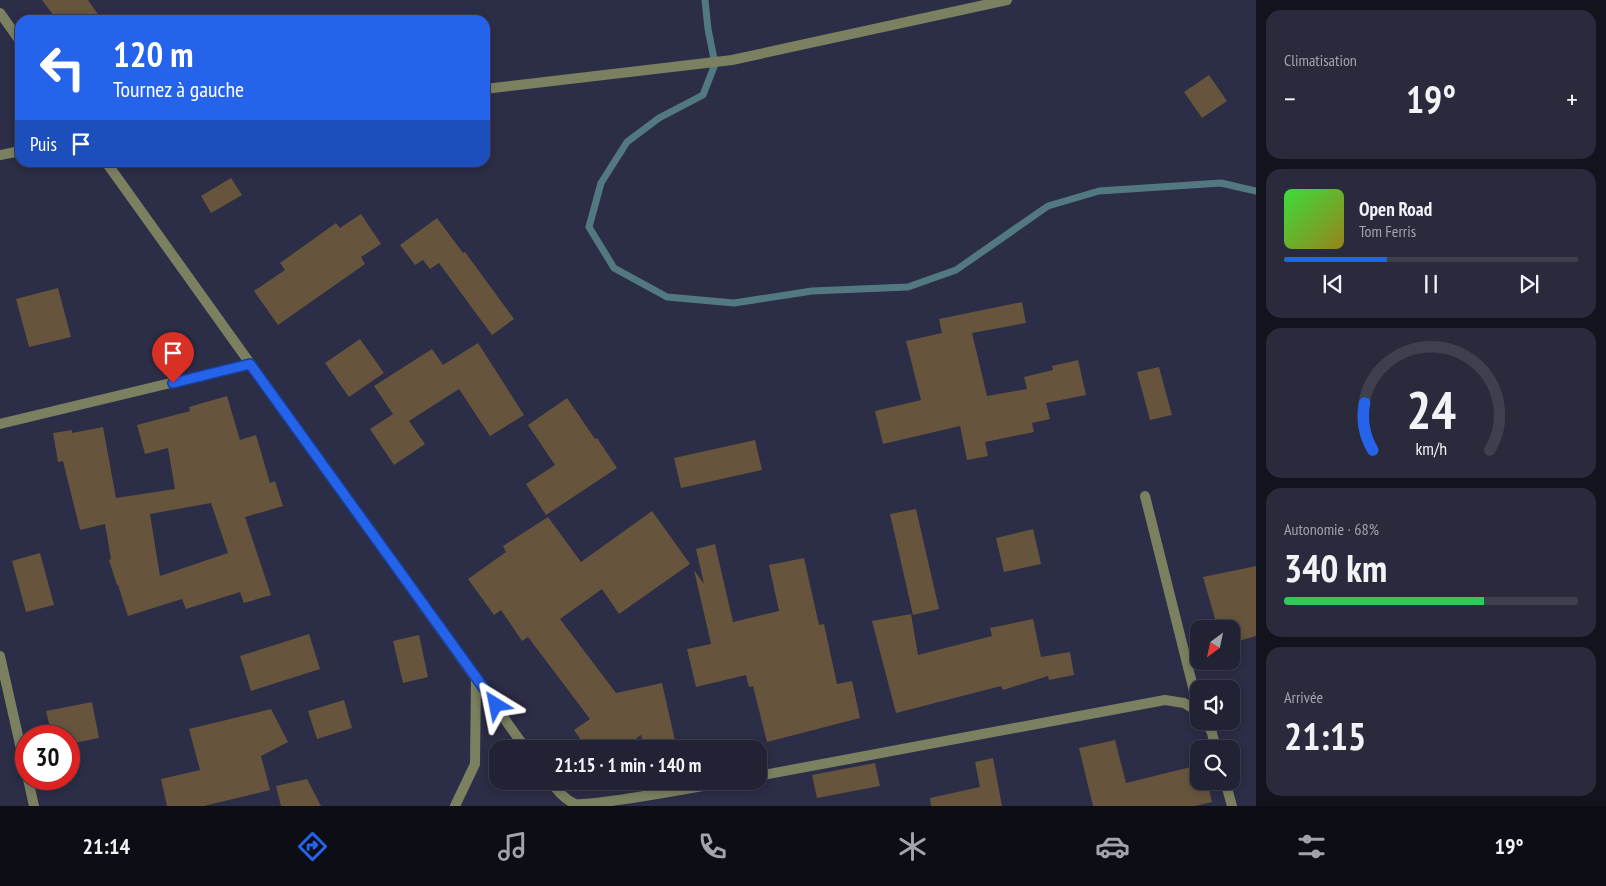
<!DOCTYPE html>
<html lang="fr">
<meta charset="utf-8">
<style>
body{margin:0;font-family:"PT Sans Narrow",sans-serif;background:#292a3c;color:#f1f3f6;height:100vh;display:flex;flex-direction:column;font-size:19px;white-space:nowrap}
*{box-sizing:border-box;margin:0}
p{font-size:16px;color:#a2a4ac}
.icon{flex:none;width:28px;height:28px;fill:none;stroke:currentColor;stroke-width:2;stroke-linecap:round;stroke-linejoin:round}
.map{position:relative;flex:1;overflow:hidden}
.drawer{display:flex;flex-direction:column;gap:10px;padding:10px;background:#12131d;width:350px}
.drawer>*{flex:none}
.hud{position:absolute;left:15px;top:15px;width:475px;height:152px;border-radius:15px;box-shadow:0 2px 8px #0003,0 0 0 1px #3e3f4f;background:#2563eb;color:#fff;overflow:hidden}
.needle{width:32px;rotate:213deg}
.buttons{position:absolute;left:1190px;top:620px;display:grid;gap:10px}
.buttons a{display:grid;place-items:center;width:50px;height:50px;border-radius:10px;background:#212234;box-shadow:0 2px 8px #0003,0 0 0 1px #3e3f4f;font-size:25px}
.speed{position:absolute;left:15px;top:725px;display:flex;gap:10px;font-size:25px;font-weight:700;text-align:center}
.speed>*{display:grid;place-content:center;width:65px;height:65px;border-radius:50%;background:#212234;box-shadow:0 2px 8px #0003,0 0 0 1px #3e3f4f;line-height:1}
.speed .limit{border:8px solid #d22;background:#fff;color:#111}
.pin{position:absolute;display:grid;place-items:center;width:42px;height:42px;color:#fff;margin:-51px -21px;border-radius:50% 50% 50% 0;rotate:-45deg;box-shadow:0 0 5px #0007}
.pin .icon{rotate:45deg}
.me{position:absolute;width:55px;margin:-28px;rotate:325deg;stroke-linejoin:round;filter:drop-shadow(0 0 4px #0008)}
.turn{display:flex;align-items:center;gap:18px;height:105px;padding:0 15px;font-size:22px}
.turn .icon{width:65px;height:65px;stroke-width:2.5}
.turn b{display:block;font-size:35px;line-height:42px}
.then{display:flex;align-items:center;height:48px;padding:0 15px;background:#0003;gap:10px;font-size:19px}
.big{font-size:38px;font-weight:700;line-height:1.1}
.drawer .widget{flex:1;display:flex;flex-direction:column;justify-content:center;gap:8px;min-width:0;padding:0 18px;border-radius:15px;background:#292a3c}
.drawer .dial{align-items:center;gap:0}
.dial svg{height:130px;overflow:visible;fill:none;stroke:#3e3f4f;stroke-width:7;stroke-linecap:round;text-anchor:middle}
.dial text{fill:#f1f3f6;stroke:none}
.song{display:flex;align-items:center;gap:15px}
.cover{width:60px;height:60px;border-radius:8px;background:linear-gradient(135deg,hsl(120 70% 55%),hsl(50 70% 35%))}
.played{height:5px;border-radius:2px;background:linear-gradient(90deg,#2563eb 35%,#3e3f4f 35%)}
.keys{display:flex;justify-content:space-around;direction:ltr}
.heat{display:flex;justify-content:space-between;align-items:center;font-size:28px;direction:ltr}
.charge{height:8px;border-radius:4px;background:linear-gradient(90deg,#34c759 68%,#3e3f4f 0)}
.trip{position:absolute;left:489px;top:740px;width:278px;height:50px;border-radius:15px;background:#212234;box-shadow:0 2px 8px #0003,0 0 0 1px #3e3f4f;font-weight:700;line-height:50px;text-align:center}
.menu{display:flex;height:80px;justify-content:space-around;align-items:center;background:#0d0e15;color:#a2a4ac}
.menu .icon{width:35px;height:35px}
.menu .on{color:#2563eb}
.menu b{font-size:22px;color:#f1f3f6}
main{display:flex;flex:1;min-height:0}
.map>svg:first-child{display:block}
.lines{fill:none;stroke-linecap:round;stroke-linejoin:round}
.stream{stroke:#527982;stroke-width:7}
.building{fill:#66553c;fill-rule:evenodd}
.minor{stroke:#7b8060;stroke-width:10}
.route-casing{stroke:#184099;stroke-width:12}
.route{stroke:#2563eb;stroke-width:9}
</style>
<main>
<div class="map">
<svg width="1256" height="806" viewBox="0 0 1256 806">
<rect width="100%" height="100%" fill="#2c2d46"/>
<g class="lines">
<path class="stream" d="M705,0L708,29L715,64L703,95L659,118L627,142L601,183L589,227L614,268L667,297L734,303L812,291L908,287L956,270L1048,206L1099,191L1221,183L1256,191"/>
</g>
<path class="building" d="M42,0H88L102,20H57Z
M1209,75L1227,101L1202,118L1184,92Z
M231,178L242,195L211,213L201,196Z
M361,214L381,244L361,257L365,264L278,325L254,291L285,270L280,263L336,223L340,228Z
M437,218L463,253L465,252L514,319L492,335L439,263L430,269L423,260L415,265L400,245Z
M58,288L71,337L29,347L16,299Z
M1022,302L1026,323L972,333L987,396L1027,389L1024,377L1053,370L1052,366L1078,360L1086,395L1046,403L1050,419L1032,423L1034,432L985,442L988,456L967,460L960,426L883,444L875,411L921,400L906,341L942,333L939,319Z
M360,339L384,373L349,397L325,363Z
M478,343L524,415L490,436L459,389L409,421L425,444L394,465L370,429L393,414L374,386L432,349L443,365Z
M1159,367L1172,415L1150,420L1137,372Z
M227,396L240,440L256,435L270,483L275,481L283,506L245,517L271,595L244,603L240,592L186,609L182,599L128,616L118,585H117L109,560L111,559L105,524L80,530L63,461L58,462L53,433L72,430V433L103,427L116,498L175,489L168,448L145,454L137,425L190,411L189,407ZM211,503L228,553L160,576L150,514Z
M567,398L595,439L597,438L617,468L546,515L526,484L555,465L528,425Z
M755,440L762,470L681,488L674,458Z
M916,509L939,609L913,615L890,514Z
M652,511L690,564L619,614L602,589L560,619L616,693L662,683L676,745L662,749H644L641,735L622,749H587L574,730L590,719L528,637L522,641L501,610L494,615L468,579L506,552L503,546L548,517L581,562Z
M1033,529L1041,564L1004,572L996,538Z
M715,544L733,622L779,611L769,565L804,558L819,625L824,624L837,684L852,681L860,718L767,742L753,686L749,687L746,675L696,687L687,649L711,644L694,570L704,584L696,549Z
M40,553L54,605L26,612L12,561Z
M1256,566V636L1231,643V629H1218L1203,577Z
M911,614L918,655L992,636L990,628L1033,619L1041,657L1070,652L1074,675L1049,680L1048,676L1003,690L1001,686L896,713L872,621Z
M309,634L320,669L251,691L240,656Z
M419,635L428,677L403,683L393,641Z
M344,700L352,728L317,739L308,711Z
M92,702L99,738L69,744V736H52L46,711Z
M271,709L288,742L261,756L270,790L204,806H167L161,779L200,770L189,729Z
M1115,740L1126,783L1199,765V781H1207L1212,802L1195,806H1093L1079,748Z
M993,758L1002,806H931L930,798L980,787L975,762Z
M875,763L880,786L817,798L812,775Z
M307,779L321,806H281L276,786Z"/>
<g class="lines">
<path class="minor" d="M0,13L20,41
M485,89L732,60L1007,0
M0,155L20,151
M106,162L526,749
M0,424L250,364
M1145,496L1199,711
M0,656L26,771
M1206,721L1212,733L1216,749
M758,776L1165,700L1184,703L1199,712
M28,779L34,806
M550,781C557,790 564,799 575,804C595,806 703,786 730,781
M1225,781L1232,806
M455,806L475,764L476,676"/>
</g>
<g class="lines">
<g class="route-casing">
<path id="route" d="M173,383L250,364L496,705"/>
</g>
<use href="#route" class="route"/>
</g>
</svg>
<div class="buttons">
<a><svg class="needle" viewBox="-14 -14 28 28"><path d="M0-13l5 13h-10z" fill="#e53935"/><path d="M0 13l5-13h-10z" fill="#a2a4ac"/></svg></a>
<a><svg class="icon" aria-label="sound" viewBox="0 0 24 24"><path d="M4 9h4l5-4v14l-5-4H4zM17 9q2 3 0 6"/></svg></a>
<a><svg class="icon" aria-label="search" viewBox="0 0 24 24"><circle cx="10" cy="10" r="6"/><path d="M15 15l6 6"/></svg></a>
</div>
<div class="speed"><div class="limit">30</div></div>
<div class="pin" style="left:173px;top:383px;background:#d93025"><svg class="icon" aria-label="arrive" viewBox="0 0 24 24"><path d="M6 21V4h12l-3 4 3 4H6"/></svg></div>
<svg class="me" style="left:496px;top:705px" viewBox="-20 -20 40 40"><path d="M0-17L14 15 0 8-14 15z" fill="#2563eb" stroke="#fff" stroke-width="4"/></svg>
<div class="trip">21:15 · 1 min · 140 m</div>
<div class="hud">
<div class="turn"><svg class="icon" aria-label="left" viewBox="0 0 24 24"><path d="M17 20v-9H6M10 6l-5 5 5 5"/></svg><div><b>120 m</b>Tournez à gauche</div></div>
<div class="then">Puis<svg class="icon" aria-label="arrive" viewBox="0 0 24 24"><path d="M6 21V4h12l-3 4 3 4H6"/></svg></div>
</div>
</div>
<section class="drawer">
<div class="widget"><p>Climatisation</p>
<div class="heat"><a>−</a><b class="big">19°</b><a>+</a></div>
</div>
<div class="widget">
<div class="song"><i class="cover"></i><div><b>Open Road</b><p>Tom Ferris</p></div></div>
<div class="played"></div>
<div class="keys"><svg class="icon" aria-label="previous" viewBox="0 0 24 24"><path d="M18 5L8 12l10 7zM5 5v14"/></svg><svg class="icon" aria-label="pause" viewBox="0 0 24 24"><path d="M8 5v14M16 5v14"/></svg><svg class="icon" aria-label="next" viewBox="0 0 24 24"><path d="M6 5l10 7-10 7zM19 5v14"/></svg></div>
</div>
<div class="widget dial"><svg viewBox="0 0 100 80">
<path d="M14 69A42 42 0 1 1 86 69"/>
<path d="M14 69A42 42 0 0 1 9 40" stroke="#2563eb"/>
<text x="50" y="56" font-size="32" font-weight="700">24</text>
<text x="50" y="72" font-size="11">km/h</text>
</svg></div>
<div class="widget"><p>Autonomie · 68%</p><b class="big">340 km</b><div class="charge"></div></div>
<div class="widget"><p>Arrivée</p><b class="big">21:15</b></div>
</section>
</main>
<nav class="menu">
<b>21:14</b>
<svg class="icon on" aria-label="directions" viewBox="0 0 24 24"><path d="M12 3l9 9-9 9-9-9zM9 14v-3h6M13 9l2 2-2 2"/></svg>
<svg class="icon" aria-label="music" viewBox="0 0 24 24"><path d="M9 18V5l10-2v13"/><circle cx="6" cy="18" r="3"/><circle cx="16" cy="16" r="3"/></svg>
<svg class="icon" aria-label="phone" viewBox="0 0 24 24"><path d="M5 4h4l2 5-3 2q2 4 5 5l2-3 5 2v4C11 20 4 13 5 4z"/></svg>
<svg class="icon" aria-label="climate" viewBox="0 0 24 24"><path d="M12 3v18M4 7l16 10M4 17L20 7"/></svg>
<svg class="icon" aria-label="car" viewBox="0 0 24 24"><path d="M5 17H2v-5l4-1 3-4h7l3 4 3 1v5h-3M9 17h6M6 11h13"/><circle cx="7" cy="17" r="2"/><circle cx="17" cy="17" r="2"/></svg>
<svg class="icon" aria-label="filters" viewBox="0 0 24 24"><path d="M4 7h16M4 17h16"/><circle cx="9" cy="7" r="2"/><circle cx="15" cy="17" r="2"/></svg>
<b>19°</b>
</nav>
